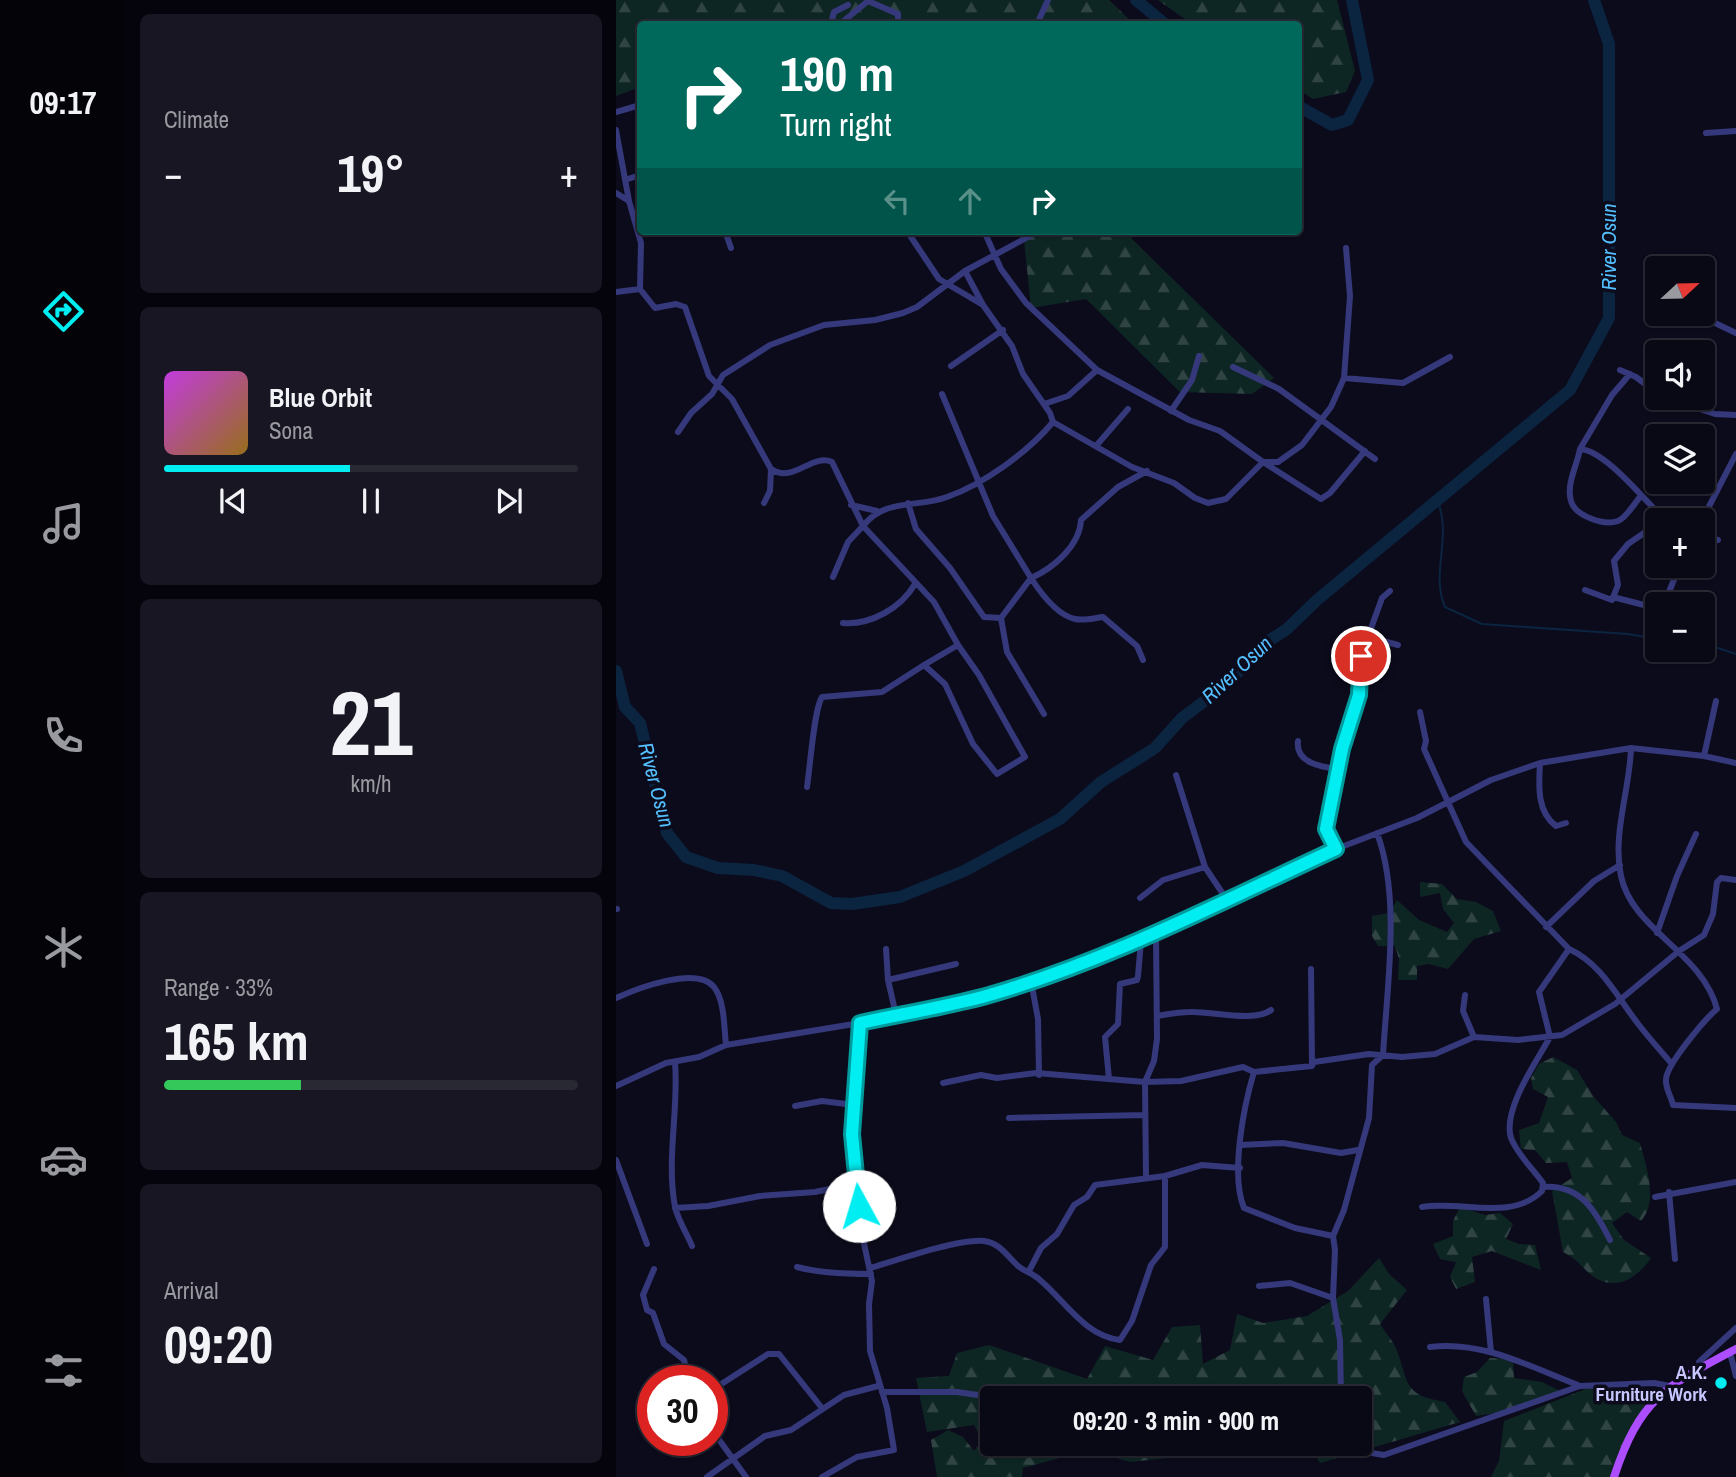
<!DOCTYPE html>
<meta charset="utf-8">
<style>
body{margin:0;font-family:"Archivo Narrow",sans-serif;background:#171622;color:#f1f3f6;height:100vh;display:flex;flex-direction:column;font-size:26px;white-space:nowrap}
*{box-sizing:border-box;margin:0}
p{font-size:23px;color:#999aa0}
.icon{flex:none;width:38px;height:38px;fill:none;stroke:currentColor;stroke-width:2;stroke-linecap:round;stroke-linejoin:round}
.map{position:relative;flex:1;overflow:hidden}
.panel{display:flex;flex-direction:column;gap:14px;padding:14px;background:#05040c;width:490px}
.panel>*{flex:none}
.hud{position:absolute;left:21px;top:21px;width:665px;height:214px;border-radius:7px;box-shadow:0 2px 5px #0004,0 0 0 2px #292934;background:#00695c;color:#fff;overflow:hidden}
.needle{width:46px;rotate:68deg}
.tools{position:absolute;left:1029px;top:256px;display:grid;gap:14px}
.tools a{display:grid;place-items:center;width:70px;height:70px;border-radius:7px;background:#090815;box-shadow:0 2px 5px #0004,0 0 0 2px #292934;font-size:35px}
.speed{position:absolute;left:21px;top:1365px;display:flex;gap:14px;font-size:35px;font-weight:700;text-align:center}
.speed>*{display:grid;place-content:center;width:91px;height:91px;border-radius:50%;background:#090815;box-shadow:0 2px 5px #0004,0 0 0 2px #292934;line-height:1}
.speed .limit{border:10px solid #d22;background:#fff;color:#111}
.pin{position:absolute;display:grid;place-items:center;width:60px;height:60px;color:#fff;margin:-30px;border:4px solid #fff;border-radius:50%;box-shadow:0 2px 7px #0007}
.me{position:absolute;width:77px;margin:-38px;rotate:354deg;stroke-linejoin:round;filter:drop-shadow(0 0 5px #0008)}
.turn{display:flex;align-items:center;gap:24px;height:147px;padding:0 28px;font-size:32px}
.turn .icon{width:91px;height:91px;stroke-width:2.5}
.turn b{display:block;font-size:49px;line-height:60px}
.lanes{display:flex;align-items:center;height:66px;padding:0 28px;background:#0003;justify-content:center;gap:35px;direction:ltr}
.lanes .off{opacity:.35}
.big{font-size:52px;font-weight:700;line-height:1.1}
.panel .widget{flex:1;display:flex;flex-direction:column;justify-content:center;gap:10px;min-width:0;padding:0 24px;border-radius:10px;background:#171622}
.panel .dial{align-items:center;gap:0}
.dial b{font-size:91px;line-height:1}
.song{display:flex;align-items:center;gap:21px}
.cover{width:84px;height:84px;border-radius:10px;background:linear-gradient(135deg,hsl(290 70% 55%),hsl(40 70% 35%))}
.played{height:7px;border-radius:4px;background:linear-gradient(90deg,#00eef1 45%,#292934 45%)}
.keys{display:flex;justify-content:space-around;direction:ltr}
.heat{display:flex;justify-content:space-between;align-items:center;font-size:38px;direction:ltr}
.charge{height:10px;border-radius:5px;background:linear-gradient(90deg,#34c759 33%,#292934 0)}
.trip{position:absolute;left:364px;top:1386px;width:392px;height:70px;border-radius:7px;background:#090815;box-shadow:0 2px 5px #0004,0 0 0 2px #292934;font-weight:700;line-height:70px;text-align:center}
main{display:flex;flex:1;min-height:0}
.menu{display:flex;flex-direction:column;width:126px;justify-content:space-around;align-items:center;background:#040308;color:#999aa0}
.menu .icon{width:49px;height:49px}
.menu .current{color:#00eef1}
.menu b{font-size:32px;color:#f1f3f6}
.map>svg:first-child{display:block}
.forest{fill:url(#forest-firs)}
.lines{fill:none;stroke-linecap:round;stroke-linejoin:round}
.stream{stroke:#0b2440;stroke-width:2}
.river{stroke:#0b2440;stroke-width:12}
.minor{stroke:#35397b;stroke-width:6}
.major{stroke:#ac4dff;stroke-width:8}
.route-casing{stroke:#009b9d;stroke-width:18}
.route{stroke:#00eef1;stroke-width:12}
.poi-dot{fill:#00eef1;stroke:#0c0b1c;stroke-width:2.5}
.labels{text-anchor:middle;stroke-width:7;stroke-linejoin:round;paint-order:stroke}
.poi-label{font-size:19px;font-weight:bold;fill:#c7c6ff;stroke:#0c0b1c;text-anchor:end}
.water-label{font-size:21px;font-style:italic;fill:#54bfff;stroke:#0c0b1c}
</style>
<main>
<nav class="menu">
<b>09:17</b>
<svg class="icon current" aria-label="directions" viewBox="0 0 24 24"><path d="M12 3l9 9-9 9-9-9zM9 14v-3h6M13 9l2 2-2 2"/></svg>
<svg class="icon" aria-label="music" viewBox="0 0 24 24"><path d="M9 18V5l10-2v13"/><circle cx="6" cy="18" r="3"/><circle cx="16" cy="16" r="3"/></svg>
<svg class="icon" aria-label="phone" viewBox="0 0 24 24"><path d="M5 4h4l2 5-3 2q2 4 5 5l2-3 5 2v4C11 20 4 13 5 4z"/></svg>
<svg class="icon" aria-label="climate" viewBox="0 0 24 24"><path d="M12 3v18M4 7l16 10M4 17L20 7"/></svg>
<svg class="icon" aria-label="car" viewBox="0 0 24 24"><path d="M5 17H2v-5l4-1 3-4h7l3 4 3 1v5h-3M9 17h6M6 11h13"/><circle cx="7" cy="17" r="2"/><circle cx="17" cy="17" r="2"/></svg>
<svg class="icon" aria-label="filters" viewBox="0 0 24 24"><path d="M4 7h16M4 17h16"/><circle cx="9" cy="7" r="2"/><circle cx="15" cy="17" r="2"/></svg>
</nav>
<section class="panel">
<div class="widget"><p>Climate</p>
<div class="heat"><a>−</a><b class="big">19°</b><a>+</a></div>
</div>
<div class="widget">
<div class="song"><i class="cover"></i><div><b>Blue Orbit</b><p>Sona</p></div></div>
<div class="played"></div>
<div class="keys"><svg class="icon" aria-label="previous" viewBox="0 0 24 24"><path d="M18 5L8 12l10 7zM5 5v14"/></svg><svg class="icon" aria-label="pause" viewBox="0 0 24 24"><path d="M8 5v14M16 5v14"/></svg><svg class="icon" aria-label="next" viewBox="0 0 24 24"><path d="M6 5l10 7-10 7zM19 5v14"/></svg></div>
</div>
<div class="widget dial"><b>21</b><p>km/h</p></div>
<div class="widget"><p>Range · 33%</p><b class="big">165 km</b><div class="charge"></div></div>
<div class="widget"><p>Arrival</p><b class="big">09:20</b></div>
</section>
<div class="map">
<svg width="1120" height="1477" viewBox="0 0 1120 1477">
<defs>
<pattern id="forest-firs" width="22" height="20" patternUnits="userSpaceOnUse" patternTransform="scale(1.75)"><rect width="22" height="20" fill="#0e2623"/><path d="M5 1l3.5 6h-7zM16 11l3.5 6h-7z" fill="#304444"/></pattern>
</defs>
<rect width="100%" height="100%" fill="#0c0b1c"/>
<path class="forest" d="M0,0H493L518,24H24V87L0,96Z
M542,0H721L739,71L730,92L697,99L683,90L682,24H576Z
M407,231H512L517,240L658,378L636,394L564,392L470,299L415,308Z
M804,882L826,884L841,899L860,902L877,911L885,931L858,939L832,969L813,964L801,966V980H782L783,959L779,946H762L756,936V916L773,913L781,900L803,920L831,932L838,923L827,909L824,893L804,897Z
M937,1057L961,1070L977,1096L1000,1122L1006,1135L1024,1143C1030,1166 1043,1201 1025,1221L1011,1212L996,1223L1008,1240L1035,1258C1022,1277 1001,1292 978,1277C966,1269 965,1261 947,1252L936,1191L956,1178L951,1162L930,1163L919,1150L905,1149L903,1130L923,1123L932,1097L917,1089L915,1078L923,1064Z
M844,1207L869,1215L884,1213L897,1224L890,1239L903,1244L919,1245L925,1270L876,1251L856,1257L859,1282L840,1289L834,1277L840,1262L824,1259L817,1244L837,1236V1221Z
M763,1258L773,1274L791,1290L764,1324C769,1332 776,1340 780,1348C793,1382 786,1395 829,1402L844,1422L704,1463L691,1444H744V1398H376V1444H600L562,1457L514,1462L473,1450L407,1468L406,1477H321L315,1440L332,1430L347,1437L358,1451L366,1440L358,1425L311,1432L300,1378L333,1376L341,1353L373,1345L471,1379L489,1346L537,1360L556,1327L584,1325L587,1364L614,1350L621,1314L647,1323L691,1316L732,1291Z
M874,1358L897,1359L898,1378L926,1382L944,1391L893,1411L860,1416L846,1391L848,1377L861,1372Z
M972,1388L1038,1389L1000,1477H875L883,1461L888,1421Z"/>
<g class="lines">
<path class="stream" d="M821,500C837,535 814,573 829,607L866,624L1012,634L1041,639
M1087,643L1120,654"/>
<path class="river" d="M520,0L549,24
M682,106L716,125L732,120L752,80L736,0
M0,671L9,707L24,723L51,833L70,857L102,868L138,870L166,876L215,903L236,904L284,897L348,871L444,819L485,782L539,748L566,718L611,684L648,644L671,629L701,600L954,390L993,318V44L978,0"/>
<path class="minor" d="M215,24L218,12L232,5
M224,24L252,1L282,14V24
M421,24L432,0
M0,112L24,105
M0,130L13,201L25,243L24,289L0,292
M1090,133L1120,131
M9,180L24,175
M0,193L13,201
M109,231L115,248
M291,231L323,279L367,305
M368,231L385,269L410,303L481,370L573,420L604,431L647,462H662L686,445L715,407L728,378L734,296L730,248
M595,231L597,232
M1031,288L1041,292
M24,289L39,308L60,304L69,307L93,376L116,399L155,469C177,484 196,453 216,462L247,526C269,498 301,508 331,497C368,484 412,452 437,422L434,413L407,374L396,346L367,305L349,271L423,231
M1087,313L1097,322L1120,333
M335,366L387,330
M617,367L663,389L759,459
M1004,370L1020,377L1041,393
M728,378L787,383L834,357
M326,394L377,516L415,578C438,568 464,545 465,520L502,487L531,471
M1048,397L1099,414L1120,415
M428,404L452,396L481,370
M555,411L576,380L583,356
M437,422L516,467L558,483L579,498L592,503L610,499L647,462L705,499L714,493L749,451
M62,432L75,413L96,394L107,375L154,345L208,325L259,320L287,313L301,307L349,271
M480,446L512,409
M964,449L996,395L1014,374
M1024,497C1018,504 1010,518 1002,521C988,526 959,516 955,501C950,484 961,466 964,449C989,450 1030,502 1049,520
M148,503L154,491L155,469
M292,503L300,529L334,568L368,617L385,618L391,652L428,714
M235,505L261,511
M1086,520L1120,454
M1087,536L1102,540
M217,577L232,542L247,526L318,602L342,645L308,665L329,684L357,744L381,774L409,757L363,675L342,645
M969,590L996,600L1002,585L998,561L1012,544L1041,524
M997,597L1028,605L1049,601
M1048,604L1064,565
M385,618L415,578C424,592 441,615 459,619C467,621 479,618 487,617L521,646L527,660
M227,623C255,625 285,608 299,584
M752,637L782,645
M804,712L810,741L808,749L850,842L953,949C986,964 1001,997 1023,1025C1033,1038 1044,1050 1055,1063
M682,741C679,763 706,767 722,769
M1015,748C1014,789 996,834 1005,876C1016,930 1086,952 1101,1009C1089,1019 1051,1064 1050,1079C1049,1088 1055,1096 1057,1105L1120,1108
M1088,756L1100,701
M924,763C923,784 920,811 940,826L950,823
M560,775L589,867L611,900
M191,787C194,768 198,709 206,697L266,692L308,665
M720,849L711,829L726,749L743,695L745,656L766,598L774,591
M524,898L547,880L589,867
M0,909H1
M930,927L978,881L1004,865
M1041,933L1061,876L1080,834
M270,949L272,980L280,1015
M695,969L696,1065
M272,980L340,964
M415,981L422,1019L423,1075
M849,995L847,1011L858,1037
M0,998C20,989 81,965 98,987C109,1001 108,1029 110,1045
M541,1016C552,1014 563,1012 574,1012C595,1011 638,1023 655,1010
M59,1062C63,1110 50,1158 59,1207C62,1220 71,1234 76,1246
M638,1072C628,1105 614,1175 628,1208L679,1228L717,1236
M493,1079L489,1037L502,1024L504,984L521,980L522,976L525,941
M327,1083L365,1075L381,1078L420,1073L529,1082L565,1081L627,1067L638,1072L696,1066L698,1062L753,1054L786,1057L819,1054L858,1037L902,1040L946,1035L999,1004L1063,951L1088,935L1097,914L1101,882L1105,878L1120,880
M0,1086L50,1063L83,1057L110,1045L244,1023L369,996L470,963L540,935L720,849L801,818L875,780L924,763L1015,748L1088,756L1120,763
M179,1106L206,1101L238,1105
M393,1118L529,1115
M625,1145L667,1143L725,1153L742,1150
M0,1160L31,1244
M530,1178L529,1082L538,1061L541,1039L540,935
M927,1187C964,1184 979,1210 994,1240
M1053,1192L1059,1259
M1039,1197L1120,1182
M806,1207C844,1200 895,1222 926,1191L927,1183C917,1169 901,1154 895,1138C886,1110 921,1061 934,1037L923,992L953,949
M59,1208L92,1206L144,1196L199,1192L243,1183
M181,1267C202,1273 233,1274 255,1274
M255,1268C281,1260 345,1238 368,1241C384,1243 391,1256 402,1266C408,1271 418,1274 424,1280C449,1301 469,1336 504,1340L516,1321L535,1265L549,1247V1176
M38,1269L27,1295L31,1310L37,1313L48,1344L68,1360L73,1381
M413,1271L425,1248L441,1234L458,1205L471,1197L479,1185L549,1176L586,1165L624,1168
M643,1286L674,1283L717,1298
M870,1299L875,1352
M814,1347C865,1340 915,1367 962,1385
M1114,1353L1120,1376
M1081,1369L1083,1362L1120,1328
M96,1390L152,1354H163L206,1408
M266,1392H341L382,1398
M725,1398L724,1340L717,1298L719,1250L717,1236L728,1210L753,1118L756,1065L767,1055C771,986 785,897 761,833
M96,1430L130,1477
M449,1444L462,1448L550,1444
M700,1444L768,1455L964,1386L1038,1383L1054,1386
M91,1477L149,1436L175,1430L228,1395L262,1386
M206,1477L241,1457L278,1450L271,1408L254,1351L253,1304L256,1281L243,1220V1183L236,1152L244,1023"/>
<path class="major" d="M998,1477C1024,1398 1050,1386 1120,1349"/>
</g>
<g class="lines">
<g class="route-casing">
<path id="route" d="M243,1206L236,1134L244,1023C286,1014 329,1007 370,996C493,961 605,902 720,849L710,829L726,749L743,695L745,656"/>
</g>
<use href="#route" class="route"/>
</g>
<circle class="poi-dot" cx="1105" cy="1383" r="7"/>
<g class="labels">
<g class="poi-label">
<text x="1091" y="1379">A.K.<tspan x="1091" dy="22">Furniture Work</tspan></text>
</g>
<g class="water-label">
<text transform="translate(993 247) rotate(-90)" y="7">River Osun</text>
<text transform="translate(621 670) rotate(-43)" y="7">River Osun</text>
<text transform="translate(40 785) rotate(75)" y="7">River Osun</text>
</g>
</g>
</svg>
<div class="tools">
<a><svg class="needle" viewBox="-14 -14 28 28"><path d="M0-13l5 13h-10z" fill="#e53935"/><path d="M0 13l5-13h-10z" fill="#999aa0"/></svg></a>
<a><svg class="icon" aria-label="sound" viewBox="0 0 24 24"><path d="M4 9h4l5-4v14l-5-4H4zM17 9q2 3 0 6"/></svg></a>
<a><svg class="icon" aria-label="layers" viewBox="0 0 24 24"><path d="M12 4l9 5-9 5-9-5zM3 14l9 5 9-5"/></svg></a>
<a>+</a>
<a>−</a>
</div>
<div class="speed"><div class="limit">30</div></div>
<div class="pin" style="left:745px;top:656px;background:#d93025"><svg class="icon" aria-label="arrive" viewBox="0 0 24 24"><path d="M6 21V4h12l-3 4 3 4H6"/></svg></div>
<svg class="me" style="left:243px;top:1206px" viewBox="-20 -20 40 40"><circle r="19" fill="#fff"/><path d="M0-13L10 11 0 6-10 11z" fill="#00eef1"/></svg>
<div class="trip">09:20 · 3 min · 900 m</div>
<div class="hud">
<div class="turn"><svg class="icon" aria-label="right" viewBox="0 0 24 24"><path d="M7 20v-9h11M14 6l5 5-5 5"/></svg><div><b>190 m</b>Turn right</div></div>
<div class="lanes"><svg class="icon off" aria-label="left" viewBox="0 0 24 24"><path d="M17 20v-9H6M10 6l-5 5 5 5"/></svg><svg class="icon off" aria-label="ahead" viewBox="0 0 24 24"><path d="M12 20V5M6 11l6-6 6 6"/></svg><svg class="icon" aria-label="right" viewBox="0 0 24 24"><path d="M7 20v-9h11M14 6l5 5-5 5"/></svg></div>
</div>
</div>
</main>
